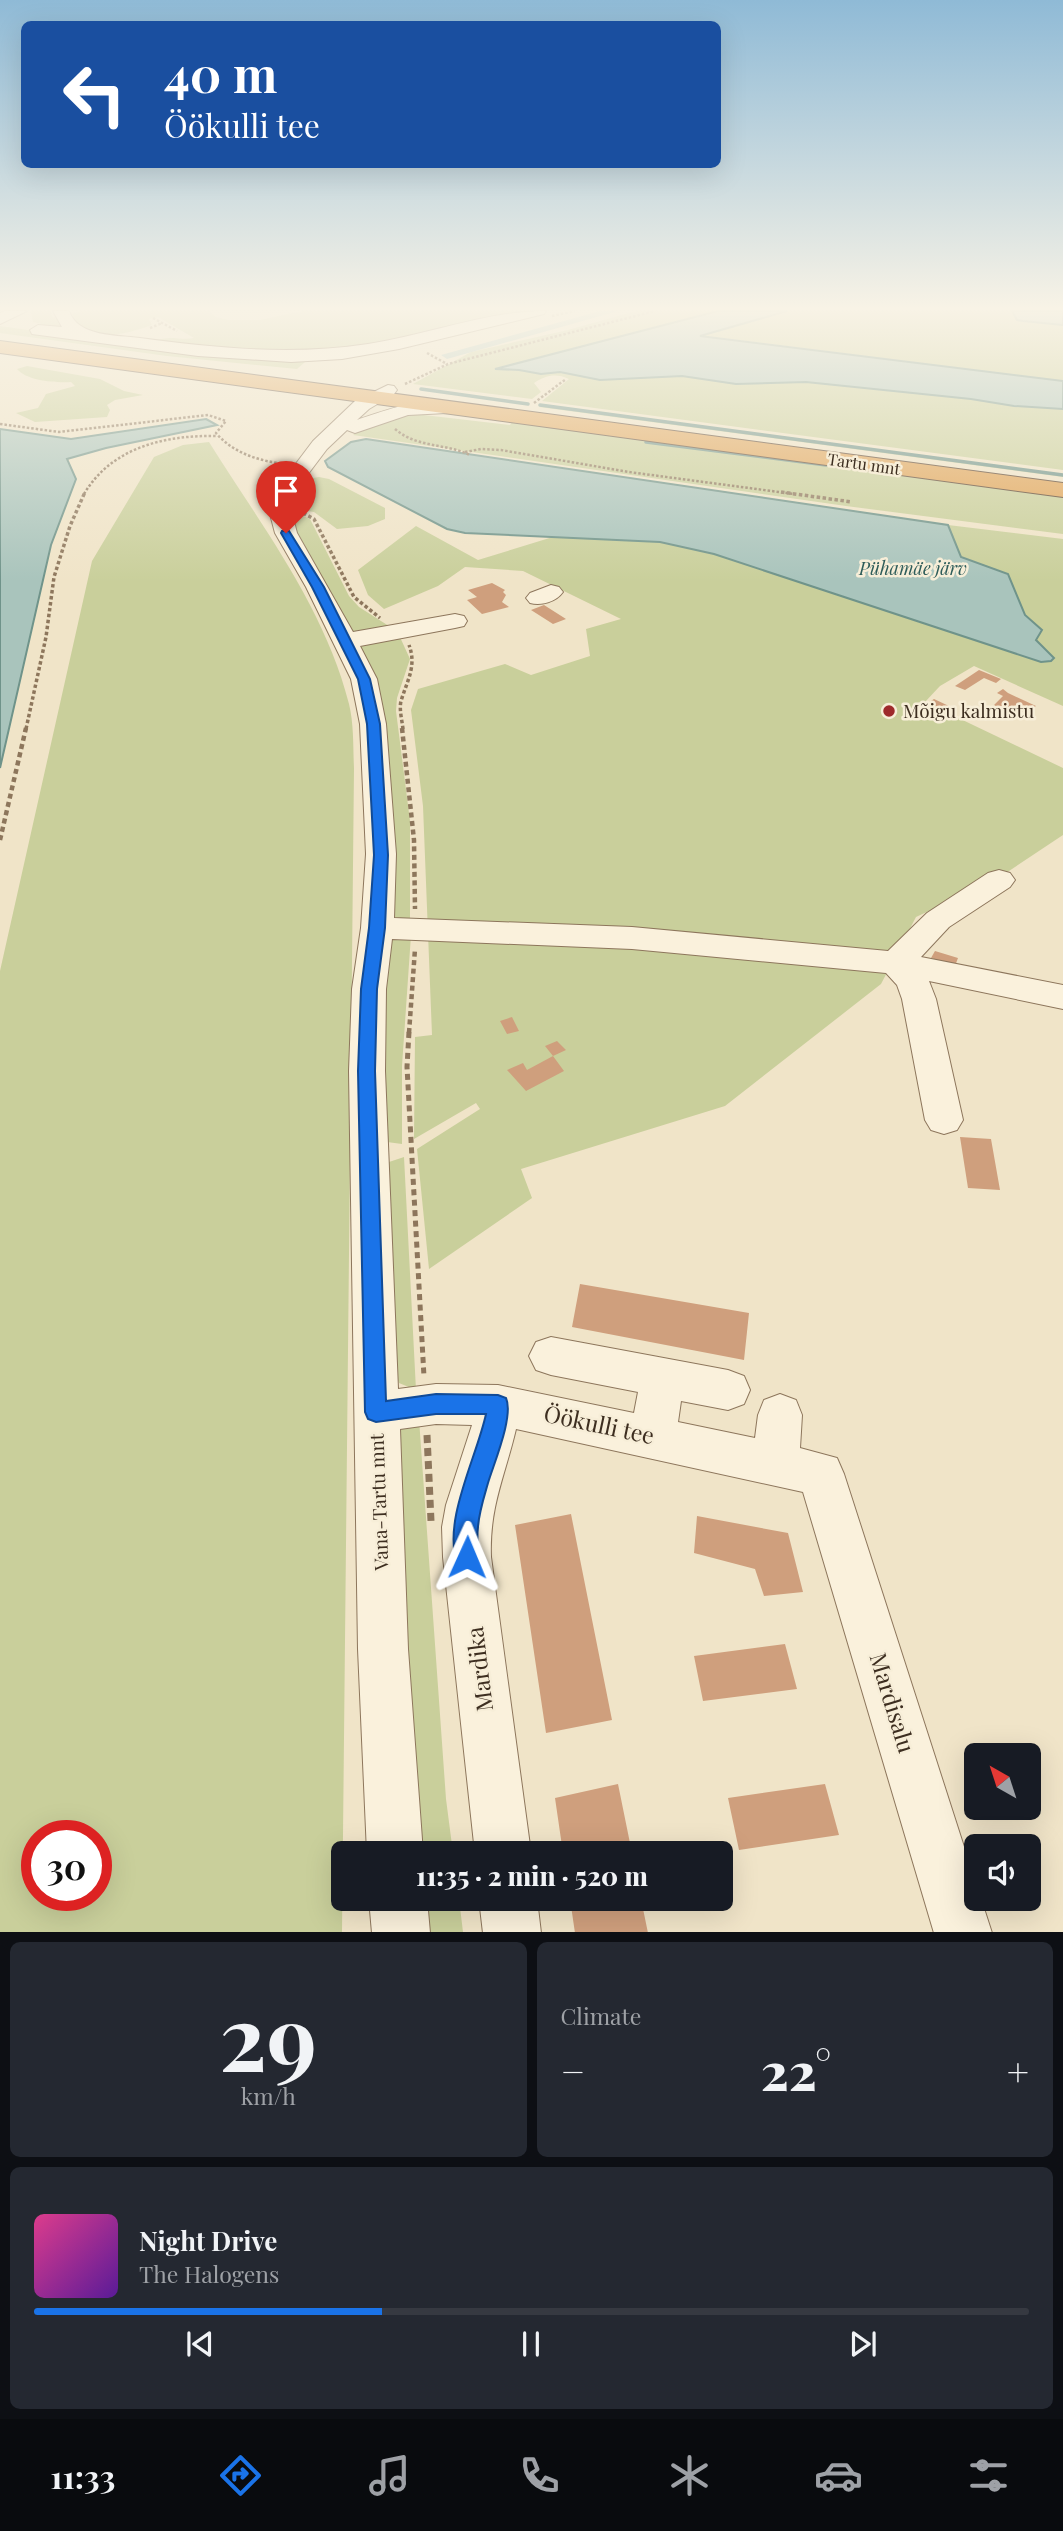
<!DOCTYPE html>
<meta charset="utf-8">
<style>
body{margin:0;font-family:"Playfair Display",serif;background:#242831;color:#f1f3f6;height:100vh;display:flex;flex-direction:column;font-size:26px;white-space:nowrap}
*{box-sizing:border-box;margin:0}
p{font-size:23px;color:#9ea1a6}
.icon{flex:none;width:38px;height:38px;fill:none;stroke:currentColor;stroke-width:2;stroke-linecap:round;stroke-linejoin:round}
.map{position:relative;height:1932px;overflow:hidden}
.panel{display:flex;flex-direction:column;gap:10px;padding:10px;background:#0d0f14;flex:1}
.panel>*{flex:none}
.banner{position:absolute;left:21px;top:21px;width:700px;height:147px;border-radius:10px;box-shadow:0 7px 28px #0002;background:#1a4fa0;color:#fff;overflow:hidden}
.needle{width:46px;rotate:321deg}
.buttons{position:absolute;left:964px;top:1743px;display:grid;gap:14px}
.buttons a{display:grid;place-items:center;width:77px;height:77px;border-radius:10px;background:#171b24;box-shadow:0 7px 28px #0002;font-size:35px}
.speed{position:absolute;left:21px;top:1820px;display:flex;gap:14px;font-size:35px;font-weight:700;text-align:center}
.speed>*{display:grid;place-content:center;width:91px;height:91px;border-radius:50%;background:#171b24;box-shadow:0 7px 28px #0002;line-height:1}
.speed .limit{border:10px solid #d22;background:#fff;color:#111}
.pin{position:absolute;display:grid;place-items:center;width:60px;height:60px;color:#fff;margin:-72px -30px;border-radius:50% 50% 50% 0;rotate:-45deg;box-shadow:0 0 7px #0007}
.pin .icon{rotate:45deg}
.me{position:absolute;width:77px;margin:-38px;rotate:1deg;stroke-linejoin:round;filter:drop-shadow(0 0 5px #0008)}
.turn{display:flex;align-items:center;gap:24px;height:147px;padding:0 28px;font-size:32px}
.turn .icon{width:91px;height:91px;stroke-width:2.5}
.turn b{display:block;font-size:49px;line-height:60px}
.big{font-size:52px;font-weight:800;line-height:1.1}
.panel .tile{flex:1;display:flex;flex-direction:column;justify-content:center;gap:10px;min-width:0;padding:0 24px;border-radius:10px;background:#242831}
.panel .dial{align-items:center;gap:0}
.dial b{font-size:91px;line-height:1}
.song{display:flex;align-items:center;gap:21px}
.cover{width:84px;height:84px;border-radius:10px;background:linear-gradient(135deg,hsl(330 70% 55%),hsl(270 70% 35%))}
.played{height:7px;border-radius:4px;background:linear-gradient(90deg,#1a73e8 35%,#363941 35%)}
.keys{display:flex;justify-content:space-around;direction:ltr}
.heat{display:flex;justify-content:space-between;align-items:center;font-size:38px;direction:ltr}
.panel .tiles{flex:1;display:grid;gap:10px;grid-template-columns:1fr 1fr}
.tile:last-child{grid-column:span 2}
.trip{position:absolute;left:331px;top:1841px;width:402px;height:70px;border-radius:10px;background:#171b24;box-shadow:0 7px 28px #0002;font-weight:800;line-height:70px;text-align:center}
.tab-bar{display:flex;height:112px;justify-content:space-around;align-items:center;background:#090b0e;color:#9ea1a6}
.tab-bar .icon{width:49px;height:49px}
.tab-bar .on{color:#1a73e8}
.tab-bar b{font-size:32px;color:#f1f3f6}
.map>svg:first-child{display:block}
.green{fill:#c9cf9b;fill-rule:evenodd}
.water{fill:#a9c4bc;stroke:#6f938a;stroke-width:2}
.lines{fill:none;stroke-linecap:round;stroke-linejoin:round}
.stream{stroke:#6f938a;stroke-width:3.5}
.canal{fill:#a9c4bc;fill-rule:evenodd}
.building{fill:#cf9f7d}
.minor-casing{stroke:#8d765c;stroke-width:2}
.highway-casing{stroke:#5b4430;stroke-width:2}
.path-far4{stroke:#8d765c;stroke-width:2.5;stroke-dasharray:2.5 2;stroke-linecap:butt}
.path-far3{stroke:#8d765c;stroke-width:3.5;stroke-dasharray:3.5 2.5;stroke-linecap:butt}
.path-far2{stroke:#8d765c;stroke-width:4.5;stroke-dasharray:5 3.5;stroke-linecap:butt}
.path-far1{stroke:#8d765c;stroke-width:5;stroke-dasharray:6 4.5;stroke-linecap:butt}
.path{stroke:#8d765c;stroke-width:7;stroke-dasharray:8 5;stroke-linecap:butt}
.minor{fill:#faf1dc;fill-rule:evenodd}
.highway{fill:#e0a458;fill-rule:evenodd}
.route{fill:#1a73e8;stroke:#114b97;stroke-width:2}
.poi-dot{fill:#9e2a2b;stroke:#f7eed8;stroke-width:2.5}
.labels{text-anchor:middle;stroke-width:5;stroke-linejoin:round;paint-order:stroke}
.far-street-label{font-size:16px;fill:#3d2e20;stroke:#f7eed8}
.far-water-label{font-size:18px;font-style:italic;fill:#2f5d5a;stroke:#f7eed8}
.poi-label{font-size:19px;fill:#3d2e20;stroke:#f7eed8;text-anchor:start}
.street-label{font-size:19px;fill:#3d2e20;stroke:#f7eed8}
.near-street-label{font-size:23px;fill:#3d2e20;stroke:#f7eed8}
</style>
<div class="map">
<svg width="1063" height="1933" viewBox="0 0 1063 1933">
<rect width="100%" height="100%" fill="#f0e4c8"/>
<path class="green" d="M31,311H51L52,317L59,318L81,333L303,359L305,362L297,369L167,356L0,333V326L28,330L42,324L33,322Z
M82,311H209L216,317L228,320H260L302,311H527L375,345L329,352L240,350V348L233,347L229,350L154,342C169,334 180,341 194,338L158,317L149,319L152,325C126,334 87,346 70,314Z
M636,311H718L516,365L503,366L505,370L560,372L601,380L682,376L736,384L806,382L971,399L1014,406L1063,409V470L542,401L569,379C556,373 546,375 534,383L541,392L532,399L413,384L471,352L568,330Z
M787,311H1012L1017,320L1063,325V381L698,335Z
M27,366L100,379L124,391L143,395L115,400L107,405L110,410L107,417L35,422L16,413L38,408L46,394L75,386L71,382C56,383 27,381 17,369Z
M541,404L1063,474V477L539,407Z
M415,414L510,425L512,422L1063,494V534L846,506L353,435L363,428Z
M209,442C261,525 325,608 349,704C354,724 353,748 354,768L342,1932L0,1933V971L92,561L154,457L183,445ZM37,1836H96V1895H37Z
M319,477L329,479L385,508V519L368,526L337,529L314,512L300,510L313,478Z
M290,515H301L310,519L349,596L359,607L392,628L353,634L295,534Z
M948,525L1063,539V706L974,666L940,686L925,702L1063,768V835L997,879L916,917L881,984L725,1106L521,1169L532,1198L429,1269L417,1149L480,1109L476,1103L414,1139L415,1037L432,1035L423,806L411,710L418,689L505,664L531,675L590,656L586,629L621,619L523,571L465,567L438,586L384,609L368,595L358,570L416,526L478,560L556,536L660,542L714,554L1041,662L1050,661L1054,658L1036,640L1042,630L1025,615L1008,574L961,557Z
M399,635L410,659L397,698L396,711L410,821V925L395,920L391,913L360,645Z
M411,935L402,1066V1144L387,1142L382,993L391,938Z
M404,1157L416,1390L399,1383L392,1366L383,1169L389,1162Z
M419,1419L446,1799L453,1853H418L408,1747L397,1434L406,1424Z
M422,1899H459L463,1932H425Z"/>
<path class="water" d="M718,311H787L700,336L1063,381V409L1014,406L971,399L806,382L736,384L682,376L600,380L560,372L541,374L519,370L495,369Z
M1012,311H1063V325L1023,321L1017,320Z
M206,419L217,425L106,448L67,459L76,479L51,545L0,768V429L71,439Z
M366,439L948,525L961,557L1008,574L1025,615L1042,630L1036,640L1054,658L1051,661L1041,662L714,554L660,542L465,533L447,529L328,467L325,461L351,442Z"/>
<g class="lines">
<path class="stream" d="M421,389L528,404
M540,405L1063,475
M646,442L826,465"/>
<path class="canal" d="M600,311H618L447,359L441,355Z"/>
</g>
<path class="building" d="M492,583L505,590L503,592L506,595L502,602L509,607L482,614L467,600L477,597L468,590Z
M544,605L566,619L553,624L531,610Z
M979,670L1001,679L996,683L984,678L965,690L955,686Z
M1003,689L1008,693L1036,706L1025,713L1013,707L1006,711L994,705L1003,696L997,693Z
M934,699L951,707L945,710L928,703Z
M935,951L958,958L955,966L931,958Z
M512,1017L519,1031L507,1034L500,1021Z
M557,1041L566,1050L553,1056L545,1046Z
M553,1056L564,1071L526,1091L507,1070L523,1063L527,1070Z
M960,1137L991,1139L1000,1190L968,1188Z
M580,1284L749,1313L744,1360L572,1327Z
M571,1514L612,1720L546,1733L515,1525Z
M697,1516L788,1533L803,1592L764,1596L755,1569L694,1553Z
M785,1644L797,1689L703,1701L694,1656Z
M618,1784L632,1853H563L555,1798Z
M825,1784L839,1835L739,1850L728,1798Z
M570,1899H641L648,1933H575Z"/>
<g class="lines">
<g class="minor-casing">
<path id="minor" d="M5,311H27L0,324V313Z
M53,311H69C78,337 117,335 140,338C217,348 291,356 368,344C428,335 486,311 546,311L544,314L399,349L342,359L291,362L198,356L32,334L30,330L38,325L62,327Z
M388,385L394,386L397,390L394,394L369,409L357,420C377,413 441,390 456,407L447,413L408,415L355,433L347,430L327,449L296,490L292,514L297,533L353,632L455,614L464,616L467,621L464,626L455,628L360,646L377,679L386,724L396,854L394,918L632,927L888,951L927,913L988,873L999,870L1010,873L1015,880L1010,887L949,927L921,957L1063,985V1009L929,981L936,999L963,1120L957,1130L944,1134L931,1130L925,1120L902,999L897,985L886,973L632,949L392,939L386,989L385,1071L398,1389L436,1384L498,1385L634,1413L638,1392L551,1375L536,1370L529,1356L536,1342L551,1337L728,1370L744,1376L750,1390L744,1404L728,1410L681,1401L678,1422L755,1438L758,1415L764,1400L780,1394L796,1400L802,1415L800,1448L837,1458L844,1474L976,1884V1899H981L992,1933H934L803,1492L516,1429C505,1476 489,1507 491,1557L531,1853H475L443,1557L442,1527L446,1505L472,1425L436,1424L400,1429L408,1649L423,1853H367L358,1649L349,1071L352,989L361,928L366,854L360,724L351,679L306,587L275,533L270,514L276,490L313,441L355,401Z
M551,585L559,587L563,592C556,602 541,606 530,603L526,598L530,593Z
M369,1899H427L430,1933H372Z
M479,1899H537L541,1933H483Z"/>
</g>
<g class="highway-casing">
<path id="highway" d="M0,341L1063,483V497L0,353Z"/>
</g>
<path class="path-far4" d="M552,316L575,311
M153,318L177,331
M150,328L162,323
M427,353L447,364
M405,384L448,364L655,311
M534,403L566,379
M0,424L59,432L208,415L226,421L216,433C233,453 259,461 285,464
M395,429C417,448 445,443 470,455
M465,452L481,449L501,450L629,472L794,494
M84,494C112,447 165,435 217,436"/>
<path class="path-far3" d="M781,492L852,502
M303,513L314,519L354,597L380,618
M26,729L46,637L54,577L70,526L85,492
M403,729C402,720 399,709 401,701C407,681 417,666 409,645"/>
<path class="path-far2" d="M402,728L414,840L415,909
M0,840L26,728
M409,1033L415,949"/>
<path class="path-far1" d="M409,1032L407,1067L424,1377"/>
<path class="path" d="M427,1435L431,1521"/>
<use href="#minor" class="minor"/>
<use href="#highway" class="highway"/>
</g>
<linearGradient id="sky" x2="0" y2="1"><stop stop-color="#8fbad6"/><stop offset="0.53" stop-color="#f8f3e6"/><stop offset="1" stop-color="#f8f3e6" stop-opacity="0"/></linearGradient>
<rect width="1063" height="582" fill="url(#sky)"/>
<path class="route" d="M282,531H289L324,587L370,679L380,724L388,855L385,928L377,989L375,1071L386,1401L436,1394L498,1395L506,1398C514,1416 494,1463 488,1483C484,1497 479,1512 478,1527C476,1540 480,1552 475,1565L467,1568L458,1565C441,1523 477,1457 486,1414H436L376,1422L368,1419L365,1412L358,1071L361,989L369,928L374,855L367,724L358,679L312,587L281,533Z"/>
<circle class="poi-dot" cx="889" cy="711" r="7"/>
<g class="labels">
<g class="far-street-label">
<text transform="translate(864 464) rotate(8)" y="6">Tartu mnt</text>
</g>
<g class="far-water-label">
<text x="913" y="575">Pühamäe järv</text>
</g>
<g class="poi-label">
<text x="903" y="718">Mõigu kalmistu</text>
</g>
<g class="street-label">
<text transform="translate(379 1502) rotate(-92)" y="7">Vana-Tartu mnt</text>
</g>
<g class="near-street-label">
<text transform="translate(599 1425) rotate(12)" y="8">Öökulli tee</text>
<text transform="translate(480 1669) rotate(-97)" y="8">Mardika</text>
<text transform="translate(892 1703) rotate(73)" y="8">Mardisalu</text>
</g>
</g>
</svg>
<div class="buttons">
<a><svg class="needle" viewBox="-14 -14 28 28"><path d="M0-13l5 13h-10z" fill="#e53935"/><path d="M0 13l5-13h-10z" fill="#9ea1a6"/></svg></a>
<a><svg class="icon" aria-label="sound" viewBox="0 0 24 24"><path d="M4 9h4l5-4v14l-5-4H4zM17 9q2 3 0 6"/></svg></a>
</div>
<div class="speed"><div class="limit">30</div></div>
<div class="pin" style="left:286px;top:533px;background:#d93025"><svg class="icon" aria-label="arrive" viewBox="0 0 24 24"><path d="M6 21V4h12l-3 4 3 4H6"/></svg></div>
<svg class="me" style="left:467px;top:1557px" viewBox="-20 -20 40 40"><path d="M0-17L14 15 0 8-14 15z" fill="#1a73e8" stroke="#fff" stroke-width="4"/></svg>
<div class="trip">11:35 · 2 min · 520 m</div>
<div class="banner">
<div class="turn"><svg class="icon" aria-label="left" viewBox="0 0 24 24"><path d="M17 20v-9H6M10 6l-5 5 5 5"/></svg><div><b>40 m</b>Öökulli tee</div></div>
</div>
</div>
<section class="panel">
<div class="tiles">
<div class="tile dial"><b>29</b><p>km/h</p></div>
<div class="tile"><p>Climate</p>
<div class="heat"><a>−</a><b class="big">22°</b><a>+</a></div>
</div>
<div class="tile">
<div class="song"><i class="cover"></i><div><b>Night Drive</b><p>The Halogens</p></div></div>
<div class="played"></div>
<div class="keys"><svg class="icon" aria-label="previous" viewBox="0 0 24 24"><path d="M18 5L8 12l10 7zM5 5v14"/></svg><svg class="icon" aria-label="pause" viewBox="0 0 24 24"><path d="M8 5v14M16 5v14"/></svg><svg class="icon" aria-label="next" viewBox="0 0 24 24"><path d="M6 5l10 7-10 7zM19 5v14"/></svg></div>
</div>
</div>
</section>
<nav class="tab-bar">
<b>11:33</b>
<svg class="icon on" aria-label="directions" viewBox="0 0 24 24"><path d="M12 3l9 9-9 9-9-9zM9 14v-3h6M13 9l2 2-2 2"/></svg>
<svg class="icon" aria-label="music" viewBox="0 0 24 24"><path d="M9 18V5l10-2v13"/><circle cx="6" cy="18" r="3"/><circle cx="16" cy="16" r="3"/></svg>
<svg class="icon" aria-label="phone" viewBox="0 0 24 24"><path d="M5 4h4l2 5-3 2q2 4 5 5l2-3 5 2v4C11 20 4 13 5 4z"/></svg>
<svg class="icon" aria-label="climate" viewBox="0 0 24 24"><path d="M12 3v18M4 7l16 10M4 17L20 7"/></svg>
<svg class="icon" aria-label="car" viewBox="0 0 24 24"><path d="M5 17H2v-5l4-1 3-4h7l3 4 3 1v5h-3M9 17h6M6 11h13"/><circle cx="7" cy="17" r="2"/><circle cx="17" cy="17" r="2"/></svg>
<svg class="icon" aria-label="filters" viewBox="0 0 24 24"><path d="M4 7h16M4 17h16"/><circle cx="9" cy="7" r="2"/><circle cx="15" cy="17" r="2"/></svg>
</nav>
